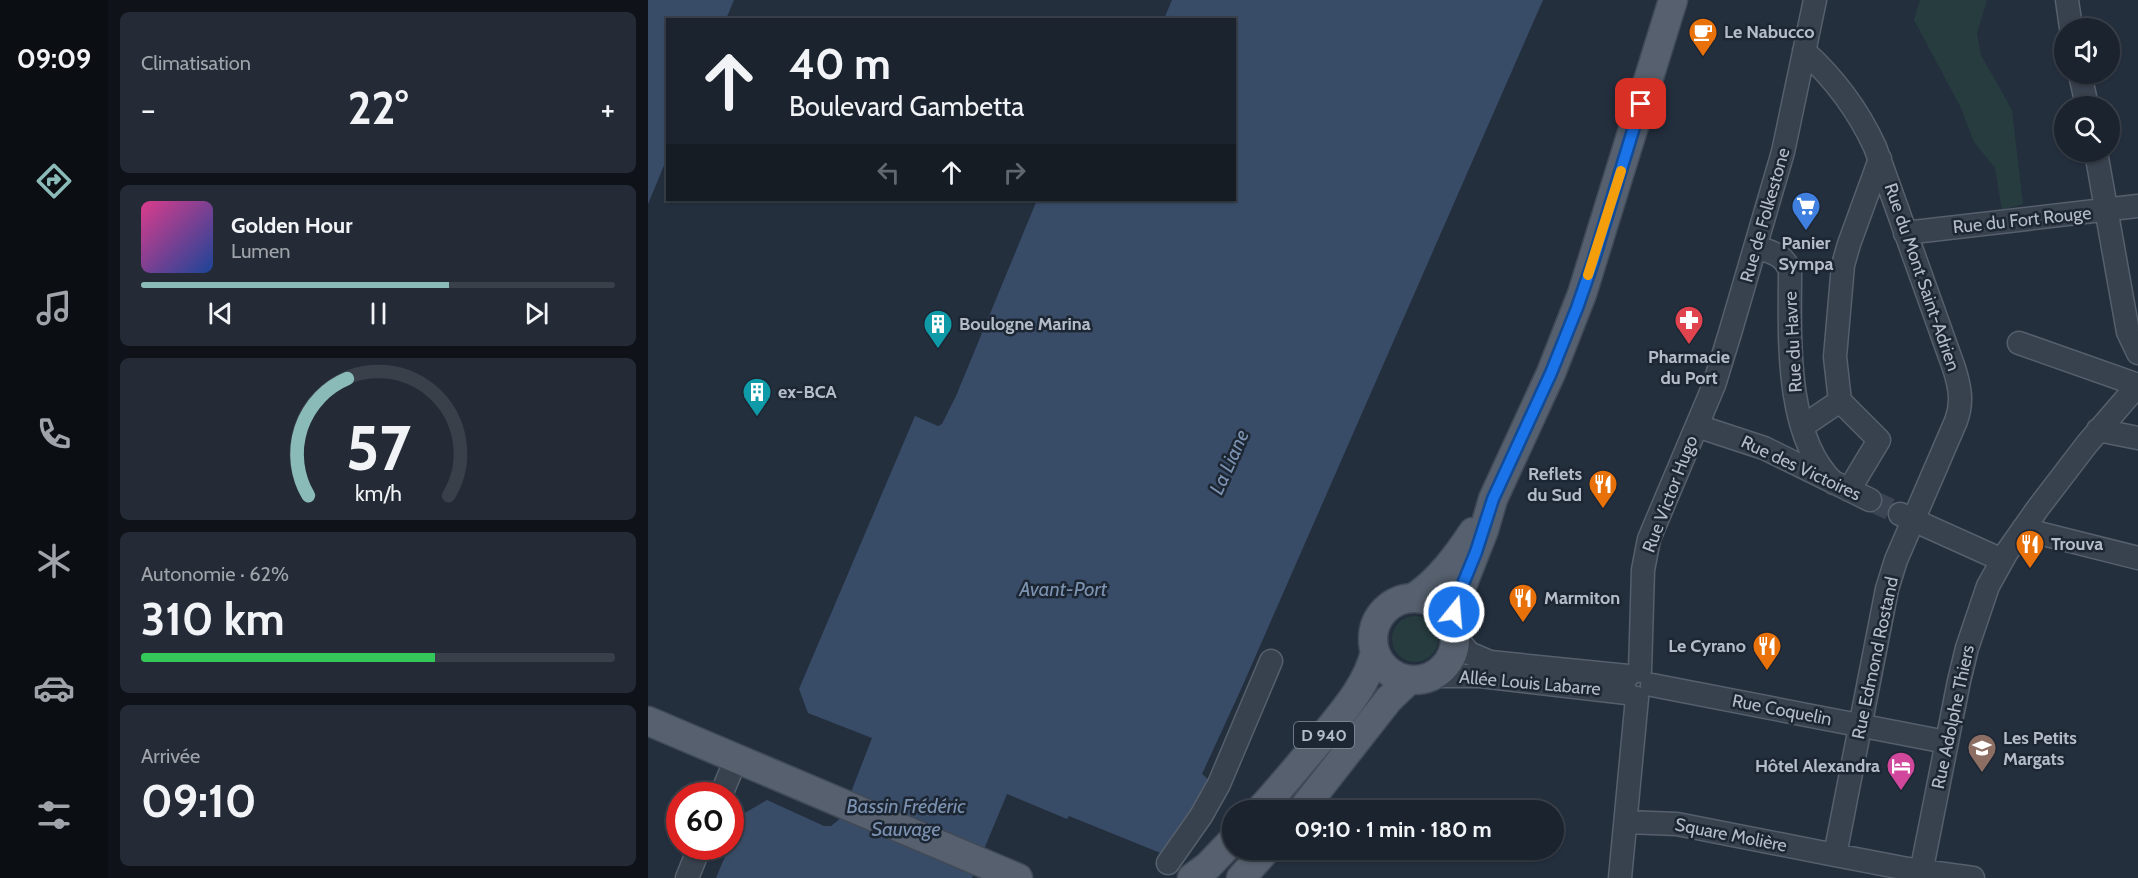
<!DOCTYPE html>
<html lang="fr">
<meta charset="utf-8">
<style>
body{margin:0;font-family:Cabin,sans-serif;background:#242b36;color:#f1f3f6;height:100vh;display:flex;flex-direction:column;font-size:22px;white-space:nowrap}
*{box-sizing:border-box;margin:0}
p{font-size:20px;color:#a0a4aa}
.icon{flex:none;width:33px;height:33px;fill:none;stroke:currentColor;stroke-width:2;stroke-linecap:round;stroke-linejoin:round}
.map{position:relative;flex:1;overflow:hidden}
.drawer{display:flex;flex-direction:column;gap:12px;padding:12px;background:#0f1319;width:540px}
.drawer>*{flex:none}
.banner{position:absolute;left:18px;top:18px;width:570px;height:183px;border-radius:0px;box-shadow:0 2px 4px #0004,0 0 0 2px #39404a;background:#1b232e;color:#f1f3f6;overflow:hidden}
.tools{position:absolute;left:1406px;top:18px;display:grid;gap:12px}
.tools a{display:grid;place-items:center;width:66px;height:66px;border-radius:50%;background:#1b232e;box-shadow:0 2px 4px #0004,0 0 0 2px #39404a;font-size:30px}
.speed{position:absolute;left:18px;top:782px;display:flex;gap:12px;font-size:30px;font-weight:700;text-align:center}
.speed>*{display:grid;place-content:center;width:78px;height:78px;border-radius:50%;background:#1b232e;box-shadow:0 2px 4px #0004,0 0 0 2px #39404a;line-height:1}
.speed .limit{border:9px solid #d22;background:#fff;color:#111}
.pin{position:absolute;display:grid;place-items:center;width:51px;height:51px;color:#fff;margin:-26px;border-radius:12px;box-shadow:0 3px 9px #0006}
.me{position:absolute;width:66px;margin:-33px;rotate:17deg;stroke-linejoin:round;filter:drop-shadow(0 0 4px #0008)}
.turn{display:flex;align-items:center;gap:21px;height:126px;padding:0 24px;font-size:27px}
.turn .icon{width:78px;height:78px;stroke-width:2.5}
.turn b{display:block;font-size:42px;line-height:51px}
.lanes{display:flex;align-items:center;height:57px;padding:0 24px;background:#0003;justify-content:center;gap:30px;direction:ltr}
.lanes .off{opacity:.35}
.big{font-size:45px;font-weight:700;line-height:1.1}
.drawer .tile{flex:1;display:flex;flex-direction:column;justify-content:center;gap:9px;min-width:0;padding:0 21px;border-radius:9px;background:#242b36}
.drawer .dial{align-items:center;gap:0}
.dial svg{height:156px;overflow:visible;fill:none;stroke:#39404a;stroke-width:7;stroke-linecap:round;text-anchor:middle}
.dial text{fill:#f1f3f6;stroke:none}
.song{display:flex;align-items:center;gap:18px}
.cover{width:72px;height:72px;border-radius:9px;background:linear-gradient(135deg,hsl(330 70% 55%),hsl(220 70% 35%))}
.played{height:6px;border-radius:3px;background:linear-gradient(90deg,#8bbbb9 65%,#39404a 65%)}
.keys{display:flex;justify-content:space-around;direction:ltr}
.heat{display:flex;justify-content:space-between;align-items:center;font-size:33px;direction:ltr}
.charge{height:9px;border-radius:4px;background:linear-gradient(90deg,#34c759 62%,#39404a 0)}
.trip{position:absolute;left:574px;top:800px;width:342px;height:60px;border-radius:30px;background:#1b232e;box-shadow:0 2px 4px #0004,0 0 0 2px #39404a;font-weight:700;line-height:60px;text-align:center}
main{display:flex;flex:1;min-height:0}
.dock{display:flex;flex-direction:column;width:108px;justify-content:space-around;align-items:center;background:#0b0e12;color:#a0a4aa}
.dock .icon{width:42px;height:42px}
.dock .on{color:#8bbbb9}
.dock b{font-size:27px;color:#f1f3f6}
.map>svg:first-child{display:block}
.green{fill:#263c3f}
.water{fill:#394c67}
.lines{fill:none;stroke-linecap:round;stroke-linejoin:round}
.minor-tunnel{stroke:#3a4453;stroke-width:22;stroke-dasharray:22 11;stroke-linecap:butt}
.minor-casing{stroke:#565f6c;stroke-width:25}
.major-casing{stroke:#414a57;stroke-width:31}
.minor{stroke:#38414e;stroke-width:22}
.major{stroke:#56606e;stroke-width:28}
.route-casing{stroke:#114b97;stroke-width:15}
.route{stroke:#1a73e8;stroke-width:10}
.slow{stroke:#f59e0b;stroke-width:10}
.labels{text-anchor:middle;stroke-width:5;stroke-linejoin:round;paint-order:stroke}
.shield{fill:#1d2633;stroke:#878f9c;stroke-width:1.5}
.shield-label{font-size:16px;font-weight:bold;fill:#b4bcc9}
.poi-label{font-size:18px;font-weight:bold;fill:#b4bcc9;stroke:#1d2633;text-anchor:start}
.street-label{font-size:18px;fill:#b4bcc9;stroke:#1d2633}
.water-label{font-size:20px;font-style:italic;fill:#7c92b1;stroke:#1d2633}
</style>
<main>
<nav class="dock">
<b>09:09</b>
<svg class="icon on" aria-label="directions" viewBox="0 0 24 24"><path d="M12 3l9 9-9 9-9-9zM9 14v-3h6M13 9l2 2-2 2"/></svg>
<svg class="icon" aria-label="music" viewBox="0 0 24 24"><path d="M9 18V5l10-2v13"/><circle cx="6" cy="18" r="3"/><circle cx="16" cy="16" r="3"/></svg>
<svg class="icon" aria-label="phone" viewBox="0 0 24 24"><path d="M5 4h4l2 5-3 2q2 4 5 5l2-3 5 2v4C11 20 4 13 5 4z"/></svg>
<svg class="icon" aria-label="climate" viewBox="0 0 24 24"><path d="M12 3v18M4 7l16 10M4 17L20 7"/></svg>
<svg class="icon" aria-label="car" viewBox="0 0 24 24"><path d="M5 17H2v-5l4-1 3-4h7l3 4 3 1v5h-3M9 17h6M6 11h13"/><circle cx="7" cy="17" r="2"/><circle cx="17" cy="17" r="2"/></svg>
<svg class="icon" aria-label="filters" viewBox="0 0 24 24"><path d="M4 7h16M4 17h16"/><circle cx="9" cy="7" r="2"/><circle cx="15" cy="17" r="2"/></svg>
</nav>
<section class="drawer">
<div class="tile"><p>Climatisation</p>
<div class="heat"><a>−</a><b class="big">22°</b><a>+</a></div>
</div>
<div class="tile">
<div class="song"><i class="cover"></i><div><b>Golden Hour</b><p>Lumen</p></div></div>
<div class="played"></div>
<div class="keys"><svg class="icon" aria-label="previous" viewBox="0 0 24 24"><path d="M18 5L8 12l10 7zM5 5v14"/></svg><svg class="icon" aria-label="pause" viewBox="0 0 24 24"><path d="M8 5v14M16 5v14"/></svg><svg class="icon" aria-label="next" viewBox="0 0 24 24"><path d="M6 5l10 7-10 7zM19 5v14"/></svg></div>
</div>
<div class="tile dial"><svg viewBox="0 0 100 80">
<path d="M14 69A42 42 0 1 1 86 69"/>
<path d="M14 69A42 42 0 0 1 34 9" stroke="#8bbbb9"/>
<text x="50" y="56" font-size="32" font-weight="700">57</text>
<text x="50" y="72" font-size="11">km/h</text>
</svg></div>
<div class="tile"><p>Autonomie · 62%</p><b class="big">310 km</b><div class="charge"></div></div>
<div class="tile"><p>Arrivée</p><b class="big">09:10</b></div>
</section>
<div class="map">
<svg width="1490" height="878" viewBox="0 0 1490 878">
<rect width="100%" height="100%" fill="#242f3e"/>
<path class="green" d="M1272,0H1339L1329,33L1333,55L1364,110L1375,204L1354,210L1347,168L1326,142L1313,108L1266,20Z
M744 639a23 23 0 1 1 46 0a23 23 0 1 1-46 0Z"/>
<path class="water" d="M0,0H86L78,19L20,20L19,158L0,204Z
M524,0H895L594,687L554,774L561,780L515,854L421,816L419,819L359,794L324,878H68L95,814L119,800L176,826H183L193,818L224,738L160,713L151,689L267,416L290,426L294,424L308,396L389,200H586V20L516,19Z"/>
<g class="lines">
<path class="minor-tunnel" d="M1222,500L1252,514"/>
<g class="minor-casing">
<path id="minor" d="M1419,0L1423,28
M1156,51C1186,78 1210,110 1227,147L1306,368C1312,387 1315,402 1308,421L1248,560L1239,589L1187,855L1260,869L1325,878
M1432,74L1439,106
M1448,152L1480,332L1490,353
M1257,233L1490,206
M1108,247C1123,252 1136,254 1142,271C1142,334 1136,436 1186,483
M1371,343L1490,385
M1192,401L1231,440L1201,490
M1049,426L1116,448L1222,500
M1155,426L1192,401L1187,357L1195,265L1201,244L1232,159
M1450,430L1490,438
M1252,514L1354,560
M1375,529L1490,558
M808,638L821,653L842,662L980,676
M992,671L995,570L1001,539L1066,385L1082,333L1135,152L1167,0
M785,676H832L979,693
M1004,685L1298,742
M73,795L88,759
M978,822L1029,824L1187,855
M520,863L553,816L571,784L623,661
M39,878L52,846
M972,878L989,698
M1272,878L1311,681L1319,648L1340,586L1359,552L1390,508L1439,444L1490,385"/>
</g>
<g class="major-casing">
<path id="major" d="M725 639a41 41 0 1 1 82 0a41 41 0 1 1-82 0Z
M765,598C790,582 809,556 825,532
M805,623L808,601L836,530L845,499L903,373L934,294L1025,0
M0,721L370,878
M612,810C633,787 653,763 673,739C694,713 719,686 727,652
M654,810L741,699L761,680
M544,878L560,866L585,840
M593,878L619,849"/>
</g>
<use href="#minor" class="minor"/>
<use href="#major" class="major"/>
</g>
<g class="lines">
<g class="route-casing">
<path id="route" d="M806,612L808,601L828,552L845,499L903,373L929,308L945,262L993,104"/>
</g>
<use href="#route" class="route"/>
<path class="slow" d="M940,275L973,171"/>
</g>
<defs>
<g id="cafe-pin" transform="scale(1.5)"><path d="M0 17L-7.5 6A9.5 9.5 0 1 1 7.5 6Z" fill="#e8710a" stroke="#1d2633"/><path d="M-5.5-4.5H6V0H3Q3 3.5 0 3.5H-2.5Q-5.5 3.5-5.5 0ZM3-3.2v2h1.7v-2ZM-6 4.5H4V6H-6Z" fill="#fff"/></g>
<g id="supermarket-pin" transform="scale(1.5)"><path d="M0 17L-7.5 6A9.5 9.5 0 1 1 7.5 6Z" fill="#3f7fe0" stroke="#1d2633"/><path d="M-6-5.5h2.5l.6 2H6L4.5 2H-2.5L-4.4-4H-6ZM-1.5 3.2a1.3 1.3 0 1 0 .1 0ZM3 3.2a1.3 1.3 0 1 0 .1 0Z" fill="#fff"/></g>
<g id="pharmacy-pin" transform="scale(1.5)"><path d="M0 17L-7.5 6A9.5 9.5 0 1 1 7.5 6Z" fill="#e0444e" stroke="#1d2633"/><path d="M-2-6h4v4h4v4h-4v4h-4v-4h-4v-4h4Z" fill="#fff"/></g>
<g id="building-pin" transform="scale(1.5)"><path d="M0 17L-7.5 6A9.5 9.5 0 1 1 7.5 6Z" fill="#0f9aa8" stroke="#1d2633"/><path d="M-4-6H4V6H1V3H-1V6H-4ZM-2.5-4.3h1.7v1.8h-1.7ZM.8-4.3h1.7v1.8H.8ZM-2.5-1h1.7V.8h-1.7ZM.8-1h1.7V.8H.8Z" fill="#fff"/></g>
<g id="restaurant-pin" transform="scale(1.5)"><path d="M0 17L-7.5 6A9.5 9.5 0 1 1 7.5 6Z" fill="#e8710a" stroke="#1d2633"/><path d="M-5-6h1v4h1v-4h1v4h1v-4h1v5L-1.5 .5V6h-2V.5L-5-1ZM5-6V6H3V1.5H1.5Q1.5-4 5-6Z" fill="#fff"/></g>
<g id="school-pin" transform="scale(1.5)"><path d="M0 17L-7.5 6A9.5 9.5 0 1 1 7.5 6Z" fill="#8d6e63" stroke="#1d2633"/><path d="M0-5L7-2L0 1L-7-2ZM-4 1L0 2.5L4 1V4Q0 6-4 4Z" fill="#fff"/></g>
<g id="hotel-pin" transform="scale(1.5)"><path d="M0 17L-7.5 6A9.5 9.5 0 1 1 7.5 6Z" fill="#d1479c" stroke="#1d2633"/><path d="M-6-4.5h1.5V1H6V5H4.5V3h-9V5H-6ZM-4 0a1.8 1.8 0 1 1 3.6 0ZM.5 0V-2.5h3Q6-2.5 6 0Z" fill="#fff"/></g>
</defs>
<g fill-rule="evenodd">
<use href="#cafe-pin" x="1055" y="32"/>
<use href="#supermarket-pin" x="1158" y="206"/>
<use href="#pharmacy-pin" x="1041" y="320"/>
<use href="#building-pin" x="290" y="324"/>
<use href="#building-pin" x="109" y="392"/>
<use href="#restaurant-pin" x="955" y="484"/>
<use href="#restaurant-pin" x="1382" y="544"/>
<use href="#restaurant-pin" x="875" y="598"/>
<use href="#restaurant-pin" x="1119" y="646"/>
<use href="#school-pin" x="1334" y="748"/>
<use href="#hotel-pin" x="1253" y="766"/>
</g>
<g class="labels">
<rect class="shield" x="646" y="722" width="60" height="26" rx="4.5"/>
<g class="shield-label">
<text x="676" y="741">D 940</text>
</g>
<g class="poi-label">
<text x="1076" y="38">Le Nabucco</text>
<text x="1158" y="249" text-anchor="middle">Panier<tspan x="1158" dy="21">Sympa</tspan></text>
<text x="311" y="330">Boulogne Marina</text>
<text x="1041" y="363" text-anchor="middle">Pharmacie<tspan x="1041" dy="21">du Port</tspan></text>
<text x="130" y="398">ex-BCA</text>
<text x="934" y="480" text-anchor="end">Reflets<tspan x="934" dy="21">du Sud</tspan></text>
<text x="1403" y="550">Trouva</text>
<text x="896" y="604">Marmiton</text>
<text x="1098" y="652" text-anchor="end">Le Cyrano</text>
<text x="1355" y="744">Les Petits<tspan x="1355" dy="21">Margats</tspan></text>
<text x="1232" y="772" text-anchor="end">Hôtel Alexandra</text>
</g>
<g class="street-label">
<text transform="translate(1117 215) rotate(-74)" y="6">Rue de Folkestone</text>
<text transform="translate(1374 220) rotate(-6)" y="6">Rue du Fort Rouge</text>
<text transform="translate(1274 277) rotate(71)" y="6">Rue du Mont Saint-Adrien</text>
<text transform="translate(1145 342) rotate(-93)" y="6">Rue du Havre</text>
<text transform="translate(1153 468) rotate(25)" y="6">Rue des Victoires</text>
<text transform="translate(1022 494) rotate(-69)" y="6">Rue Victor Hugo</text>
<text transform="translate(1227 658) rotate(-78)" y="6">Rue Edmond Rostand</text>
<text transform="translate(882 683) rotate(5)" y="6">Allée Louis Labarre</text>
<text transform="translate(1134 710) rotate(11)" y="6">Rue Coquelin</text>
<text transform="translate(1305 717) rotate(-78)" y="6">Rue Adolphe Thiers</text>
<text transform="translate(1083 835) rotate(11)" y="6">Square Molière</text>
</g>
<g class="water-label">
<text transform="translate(581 462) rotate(-66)" y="7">La Liane</text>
<text x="415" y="596">Avant-Port</text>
<text x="258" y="813">Bassin Frédéric<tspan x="258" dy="23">Sauvage</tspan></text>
</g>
</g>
</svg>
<div class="tools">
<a><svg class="icon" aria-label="sound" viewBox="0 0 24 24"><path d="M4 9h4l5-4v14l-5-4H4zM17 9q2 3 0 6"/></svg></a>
<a><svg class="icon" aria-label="search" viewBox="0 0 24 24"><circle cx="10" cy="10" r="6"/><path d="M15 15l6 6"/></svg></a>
</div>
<div class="speed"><div class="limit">60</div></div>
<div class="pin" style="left:993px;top:104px;background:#d93025"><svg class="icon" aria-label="arrive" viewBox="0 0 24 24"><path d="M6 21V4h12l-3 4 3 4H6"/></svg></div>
<svg class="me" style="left:806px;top:612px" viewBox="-20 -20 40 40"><circle r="17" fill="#1a73e8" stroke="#fff" stroke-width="3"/><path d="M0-11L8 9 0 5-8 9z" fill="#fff"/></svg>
<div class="trip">09:10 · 1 min · 180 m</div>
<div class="banner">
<div class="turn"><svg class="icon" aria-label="ahead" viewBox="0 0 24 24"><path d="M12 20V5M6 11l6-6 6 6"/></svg><div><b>40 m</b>Boulevard Gambetta</div></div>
<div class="lanes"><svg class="icon off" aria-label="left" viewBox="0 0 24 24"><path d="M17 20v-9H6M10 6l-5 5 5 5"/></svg><svg class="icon" aria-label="ahead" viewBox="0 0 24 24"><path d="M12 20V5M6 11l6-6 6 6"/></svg><svg class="icon off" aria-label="right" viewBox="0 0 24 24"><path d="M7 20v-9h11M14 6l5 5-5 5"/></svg></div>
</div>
</div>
</main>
